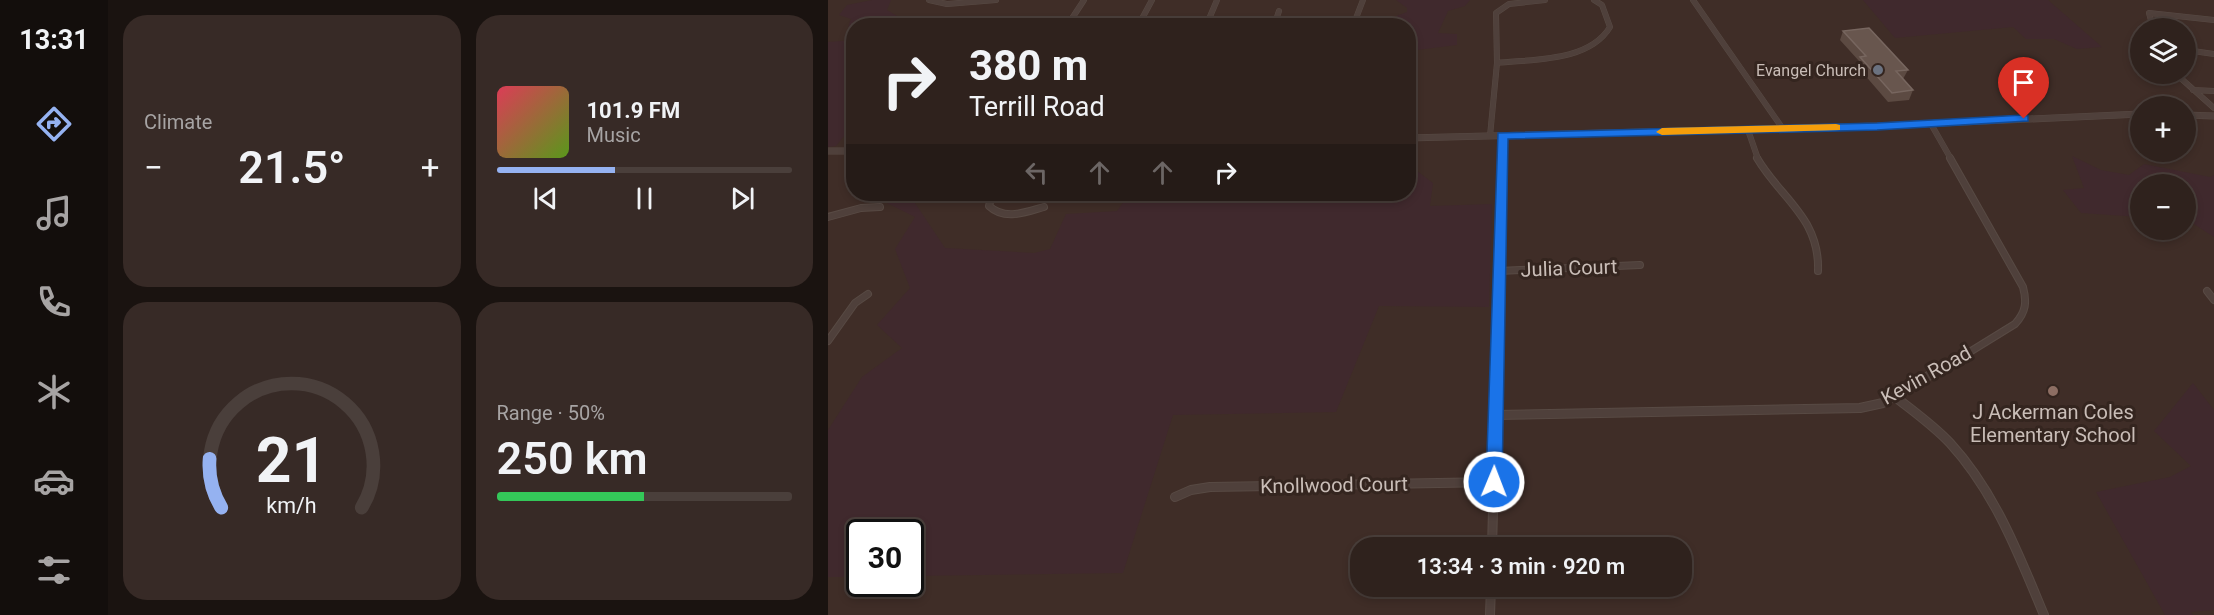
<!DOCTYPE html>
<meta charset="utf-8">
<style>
body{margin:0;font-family:Roboto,sans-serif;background:#372a26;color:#f1f3f6;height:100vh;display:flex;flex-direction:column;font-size:22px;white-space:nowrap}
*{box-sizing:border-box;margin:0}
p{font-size:20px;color:#a7a4a4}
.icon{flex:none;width:33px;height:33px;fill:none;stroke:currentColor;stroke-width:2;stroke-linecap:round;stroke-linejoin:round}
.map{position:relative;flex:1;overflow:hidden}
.drawer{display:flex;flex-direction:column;gap:15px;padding:15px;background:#1a1310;width:720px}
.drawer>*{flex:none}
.hud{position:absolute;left:18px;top:18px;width:570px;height:183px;border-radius:24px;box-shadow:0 3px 9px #0003,0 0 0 2px #4a3f3b;background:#2f221d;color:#f1f3f6;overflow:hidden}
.fabs{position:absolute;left:1302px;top:18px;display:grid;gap:12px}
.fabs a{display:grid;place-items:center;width:66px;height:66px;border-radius:50%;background:#2f221d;box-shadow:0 3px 9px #0003,0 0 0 2px #4a3f3b;font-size:30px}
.speed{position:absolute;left:18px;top:519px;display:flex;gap:12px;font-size:30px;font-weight:700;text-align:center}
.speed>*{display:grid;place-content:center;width:78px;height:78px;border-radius:50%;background:#2f221d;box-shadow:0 3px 9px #0003,0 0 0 2px #4a3f3b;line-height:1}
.speed .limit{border:3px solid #111;border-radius:9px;background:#fff;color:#111}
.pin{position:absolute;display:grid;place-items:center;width:51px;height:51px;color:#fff;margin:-62px -26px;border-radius:50% 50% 50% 0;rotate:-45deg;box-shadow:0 0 6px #0007}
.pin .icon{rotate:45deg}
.me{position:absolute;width:66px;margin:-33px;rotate:1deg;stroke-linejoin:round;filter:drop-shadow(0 0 4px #0008)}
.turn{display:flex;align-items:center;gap:21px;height:126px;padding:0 24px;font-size:27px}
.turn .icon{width:78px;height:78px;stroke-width:2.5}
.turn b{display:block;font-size:42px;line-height:51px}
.lanes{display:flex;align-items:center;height:57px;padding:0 24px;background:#0003;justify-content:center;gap:30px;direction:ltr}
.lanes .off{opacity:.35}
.big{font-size:45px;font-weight:600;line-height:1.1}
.drawer .widget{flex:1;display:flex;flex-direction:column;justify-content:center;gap:9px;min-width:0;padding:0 21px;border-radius:24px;background:#372a26}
.drawer .dial{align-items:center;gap:0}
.dial svg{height:156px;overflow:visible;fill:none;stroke:#4a3f3b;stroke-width:7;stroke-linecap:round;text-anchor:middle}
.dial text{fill:#f1f3f6;stroke:none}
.song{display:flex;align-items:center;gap:18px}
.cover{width:72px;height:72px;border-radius:9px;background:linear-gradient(135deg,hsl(350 70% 55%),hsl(90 70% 35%))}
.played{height:6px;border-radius:3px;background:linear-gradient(90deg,#95b2f1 40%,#4a3f3b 40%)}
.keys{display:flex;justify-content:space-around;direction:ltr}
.heat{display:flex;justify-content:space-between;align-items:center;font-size:33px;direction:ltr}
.charge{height:9px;border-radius:4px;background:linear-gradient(90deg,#34c759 50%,#4a3f3b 0)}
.drawer .tiles{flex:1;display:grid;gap:15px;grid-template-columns:repeat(2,1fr)}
.trip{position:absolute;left:522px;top:537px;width:342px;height:60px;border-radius:24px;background:#2f221d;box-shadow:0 3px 9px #0003,0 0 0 2px #4a3f3b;font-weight:600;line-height:60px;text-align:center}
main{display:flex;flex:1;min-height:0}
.menu{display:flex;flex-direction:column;width:108px;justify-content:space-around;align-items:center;background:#130e0c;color:#a7a4a4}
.menu .icon{width:42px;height:42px}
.menu .on{color:#95b2f1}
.menu b{font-size:27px;color:#f1f3f6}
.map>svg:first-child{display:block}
.green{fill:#40292d}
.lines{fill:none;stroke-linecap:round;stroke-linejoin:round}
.minor-far2-casing{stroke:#584a44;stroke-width:6}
.minor-far1-casing{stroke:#584a44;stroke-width:8}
.minor-casing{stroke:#584a44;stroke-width:10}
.tertiary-casing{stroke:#584a44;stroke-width:7}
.minor-far2{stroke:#4f403b;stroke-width:5}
.minor-far1{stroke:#4f403b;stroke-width:6}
.minor{stroke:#4f403b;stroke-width:8}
.tertiary{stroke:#4f403b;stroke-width:6}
.wall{fill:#5c4a42}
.building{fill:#68564e;stroke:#77665f;stroke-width:1.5}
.route{fill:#1a73e8;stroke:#114b97;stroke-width:1.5}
.slow{fill:#f59e0b}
.worship-dot{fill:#6b7280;stroke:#34251f;stroke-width:2}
.education-dot{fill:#8d6e63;stroke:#34251f;stroke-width:2}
.labels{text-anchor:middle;stroke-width:6;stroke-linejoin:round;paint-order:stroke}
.far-poi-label{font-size:16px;fill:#c9bdb7;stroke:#34251f;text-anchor:end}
.street-label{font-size:20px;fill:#c9bdb7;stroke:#34251f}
.poi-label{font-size:20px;fill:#c9bdb7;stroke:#34251f}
</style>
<main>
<nav class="menu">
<b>13:31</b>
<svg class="icon on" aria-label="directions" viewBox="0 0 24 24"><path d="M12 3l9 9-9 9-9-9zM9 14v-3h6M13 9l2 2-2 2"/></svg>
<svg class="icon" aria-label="music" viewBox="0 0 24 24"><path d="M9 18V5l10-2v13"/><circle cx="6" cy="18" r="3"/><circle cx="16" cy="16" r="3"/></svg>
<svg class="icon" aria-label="phone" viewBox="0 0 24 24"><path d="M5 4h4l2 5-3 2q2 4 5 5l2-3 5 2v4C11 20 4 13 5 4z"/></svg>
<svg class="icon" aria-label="climate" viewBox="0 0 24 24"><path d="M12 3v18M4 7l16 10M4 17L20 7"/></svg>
<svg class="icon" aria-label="car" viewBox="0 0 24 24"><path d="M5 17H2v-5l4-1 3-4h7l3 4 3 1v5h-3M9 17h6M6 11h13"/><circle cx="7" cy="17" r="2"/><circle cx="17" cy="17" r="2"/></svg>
<svg class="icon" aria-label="filters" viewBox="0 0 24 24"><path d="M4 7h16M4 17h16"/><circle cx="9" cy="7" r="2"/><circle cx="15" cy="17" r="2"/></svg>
</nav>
<section class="drawer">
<div class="tiles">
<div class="widget"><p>Climate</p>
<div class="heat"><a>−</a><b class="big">21.5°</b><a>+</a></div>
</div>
<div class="widget">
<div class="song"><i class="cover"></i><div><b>101.9 FM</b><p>Music</p></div></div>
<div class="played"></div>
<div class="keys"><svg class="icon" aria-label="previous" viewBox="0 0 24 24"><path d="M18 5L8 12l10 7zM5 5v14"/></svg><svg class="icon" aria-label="pause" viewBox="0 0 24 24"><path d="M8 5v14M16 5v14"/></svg><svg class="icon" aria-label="next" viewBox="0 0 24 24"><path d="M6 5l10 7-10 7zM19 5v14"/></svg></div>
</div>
<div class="widget dial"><svg viewBox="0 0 100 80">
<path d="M14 69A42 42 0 1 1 86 69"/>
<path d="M14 69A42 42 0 0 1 8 44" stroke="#95b2f1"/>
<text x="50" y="56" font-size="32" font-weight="700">21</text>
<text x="50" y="72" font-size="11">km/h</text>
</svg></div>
<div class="widget"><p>Range · 50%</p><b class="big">250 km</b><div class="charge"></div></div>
</div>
</section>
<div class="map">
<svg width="1386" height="615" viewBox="0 0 1386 615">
<rect width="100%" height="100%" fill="#3f2d27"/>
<path class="green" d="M44,0H63L59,10L69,16L52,25L20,27L23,19L11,15L19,5Z
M568,0H642L637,6L620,11L610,33L629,34V45L581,51L580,26L567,25L568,16L579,12V8Z
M1035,0H1220L1274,47L1249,49L1226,39H1198L1185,27L1067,38Z
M25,40V125L8,146L0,147V42Z
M1244,156L1273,170L1301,175L1316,164L1382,177L1386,175V237L1358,219V184H1312V217L1253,213L1235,190L1256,188Z
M589,171L605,183L602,206L664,204L661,307L551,306L508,412L345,415L295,573L83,576L82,532H32L31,577H0V430L34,377L74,348L49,325L82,288L67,249L87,217L59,203L65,194H81L117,248L206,253L222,249L238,214L289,211L301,194H580L581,176Z
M1365,383L1386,410V610L1363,612L1365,615H1337L1268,492L1342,477L1363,466L1326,431Z"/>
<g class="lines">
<g class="minor-far2-casing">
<path id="minor-far2" d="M101,0L119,4L168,0
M865,0L955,129
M239,26L256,0
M310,26L324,0
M378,26L389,0
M446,26L451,11
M525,26L535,0
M1325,28L1321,13L1386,20
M1358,50L1386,54
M669,63C705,59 761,62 782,27L774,5L766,0
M1348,74L1386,108
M1365,90L1386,91
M1103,124L1123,159
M920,130L930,159
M662,136L669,63L668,13L681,4L717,0
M673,159L674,135"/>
</g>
<g class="minor-far1-casing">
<path id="minor-far1" d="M929,158C953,199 992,218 990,271
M1122,158L1195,287C1199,302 1198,312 1187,324L1127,361
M164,194L161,206C177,221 198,212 216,207
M0,217L33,208L52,207
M671,271L812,265
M1379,291L1386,300
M0,341L27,303L40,294
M669,361L673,158"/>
</g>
<g class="minor-casing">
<path id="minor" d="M1066,396C1085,411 1105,425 1122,443C1167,492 1191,555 1216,615
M667,415L1032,408L1055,403L1129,359
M347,497L363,490L382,487L666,482
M664,548L669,359
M662,615L663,586"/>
</g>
<g class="tertiary-casing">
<path id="tertiary" d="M1358,115L1386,116
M580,138L1049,126L1312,114
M0,151H26"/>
</g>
<use href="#minor-far2" class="minor-far2"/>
<use href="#minor-far1" class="minor-far1"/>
<use href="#minor" class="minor"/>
<use href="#tertiary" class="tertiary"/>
</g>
<path class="wall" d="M1015,31L1080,70L1075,79L1085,90L1081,100L1060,102L1029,66L1031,61L1012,40Z"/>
<path class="building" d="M1041,28L1080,70L1068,71L1085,90L1064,93L1032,57L1038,56L1015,31Z"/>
<path class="route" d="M1196,115L1200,116V121L1049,130L680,139L674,482L672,487L666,489L660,487L658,482L670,133L1049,123Z"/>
<path class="slow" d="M1008,124L1012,125V130L834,135L828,132L834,128Z"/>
<circle class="worship-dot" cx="1050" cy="70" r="6"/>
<circle class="education-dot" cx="1225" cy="391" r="6"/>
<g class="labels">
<g class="far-poi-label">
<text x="1038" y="76">Evangel Church</text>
</g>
<g class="street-label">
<text transform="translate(741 268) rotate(-2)" y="7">Julia Court</text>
<text transform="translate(1098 375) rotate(-29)" y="7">Kevin Road</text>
<text transform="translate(506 485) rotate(-1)" y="7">Knollwood Court</text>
</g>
<g class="poi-label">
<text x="1225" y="419">J Ackerman Coles<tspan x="1225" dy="23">Elementary School</tspan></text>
</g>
</g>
</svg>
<div class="fabs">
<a><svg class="icon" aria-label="layers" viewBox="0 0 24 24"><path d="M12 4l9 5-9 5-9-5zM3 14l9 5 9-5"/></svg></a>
<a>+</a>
<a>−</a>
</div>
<div class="speed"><div class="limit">30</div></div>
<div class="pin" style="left:1196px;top:119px;background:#d93025"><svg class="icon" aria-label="arrive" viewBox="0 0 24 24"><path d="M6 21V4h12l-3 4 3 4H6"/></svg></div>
<svg class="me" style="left:666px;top:482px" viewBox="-20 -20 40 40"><circle r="17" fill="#1a73e8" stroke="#fff" stroke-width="3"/><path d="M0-11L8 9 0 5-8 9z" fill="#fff"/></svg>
<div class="trip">13:34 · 3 min · 920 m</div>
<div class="hud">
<div class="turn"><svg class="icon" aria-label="right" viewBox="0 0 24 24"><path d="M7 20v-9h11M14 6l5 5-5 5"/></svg><div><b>380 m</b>Terrill Road</div></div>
<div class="lanes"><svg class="icon off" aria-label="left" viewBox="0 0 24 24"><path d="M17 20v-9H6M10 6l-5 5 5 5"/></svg><svg class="icon off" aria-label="ahead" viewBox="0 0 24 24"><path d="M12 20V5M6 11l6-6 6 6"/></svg><svg class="icon off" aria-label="ahead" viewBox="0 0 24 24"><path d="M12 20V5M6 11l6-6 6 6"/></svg><svg class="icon" aria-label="right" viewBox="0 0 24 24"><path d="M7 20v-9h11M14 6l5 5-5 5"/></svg></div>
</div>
</div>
</main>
